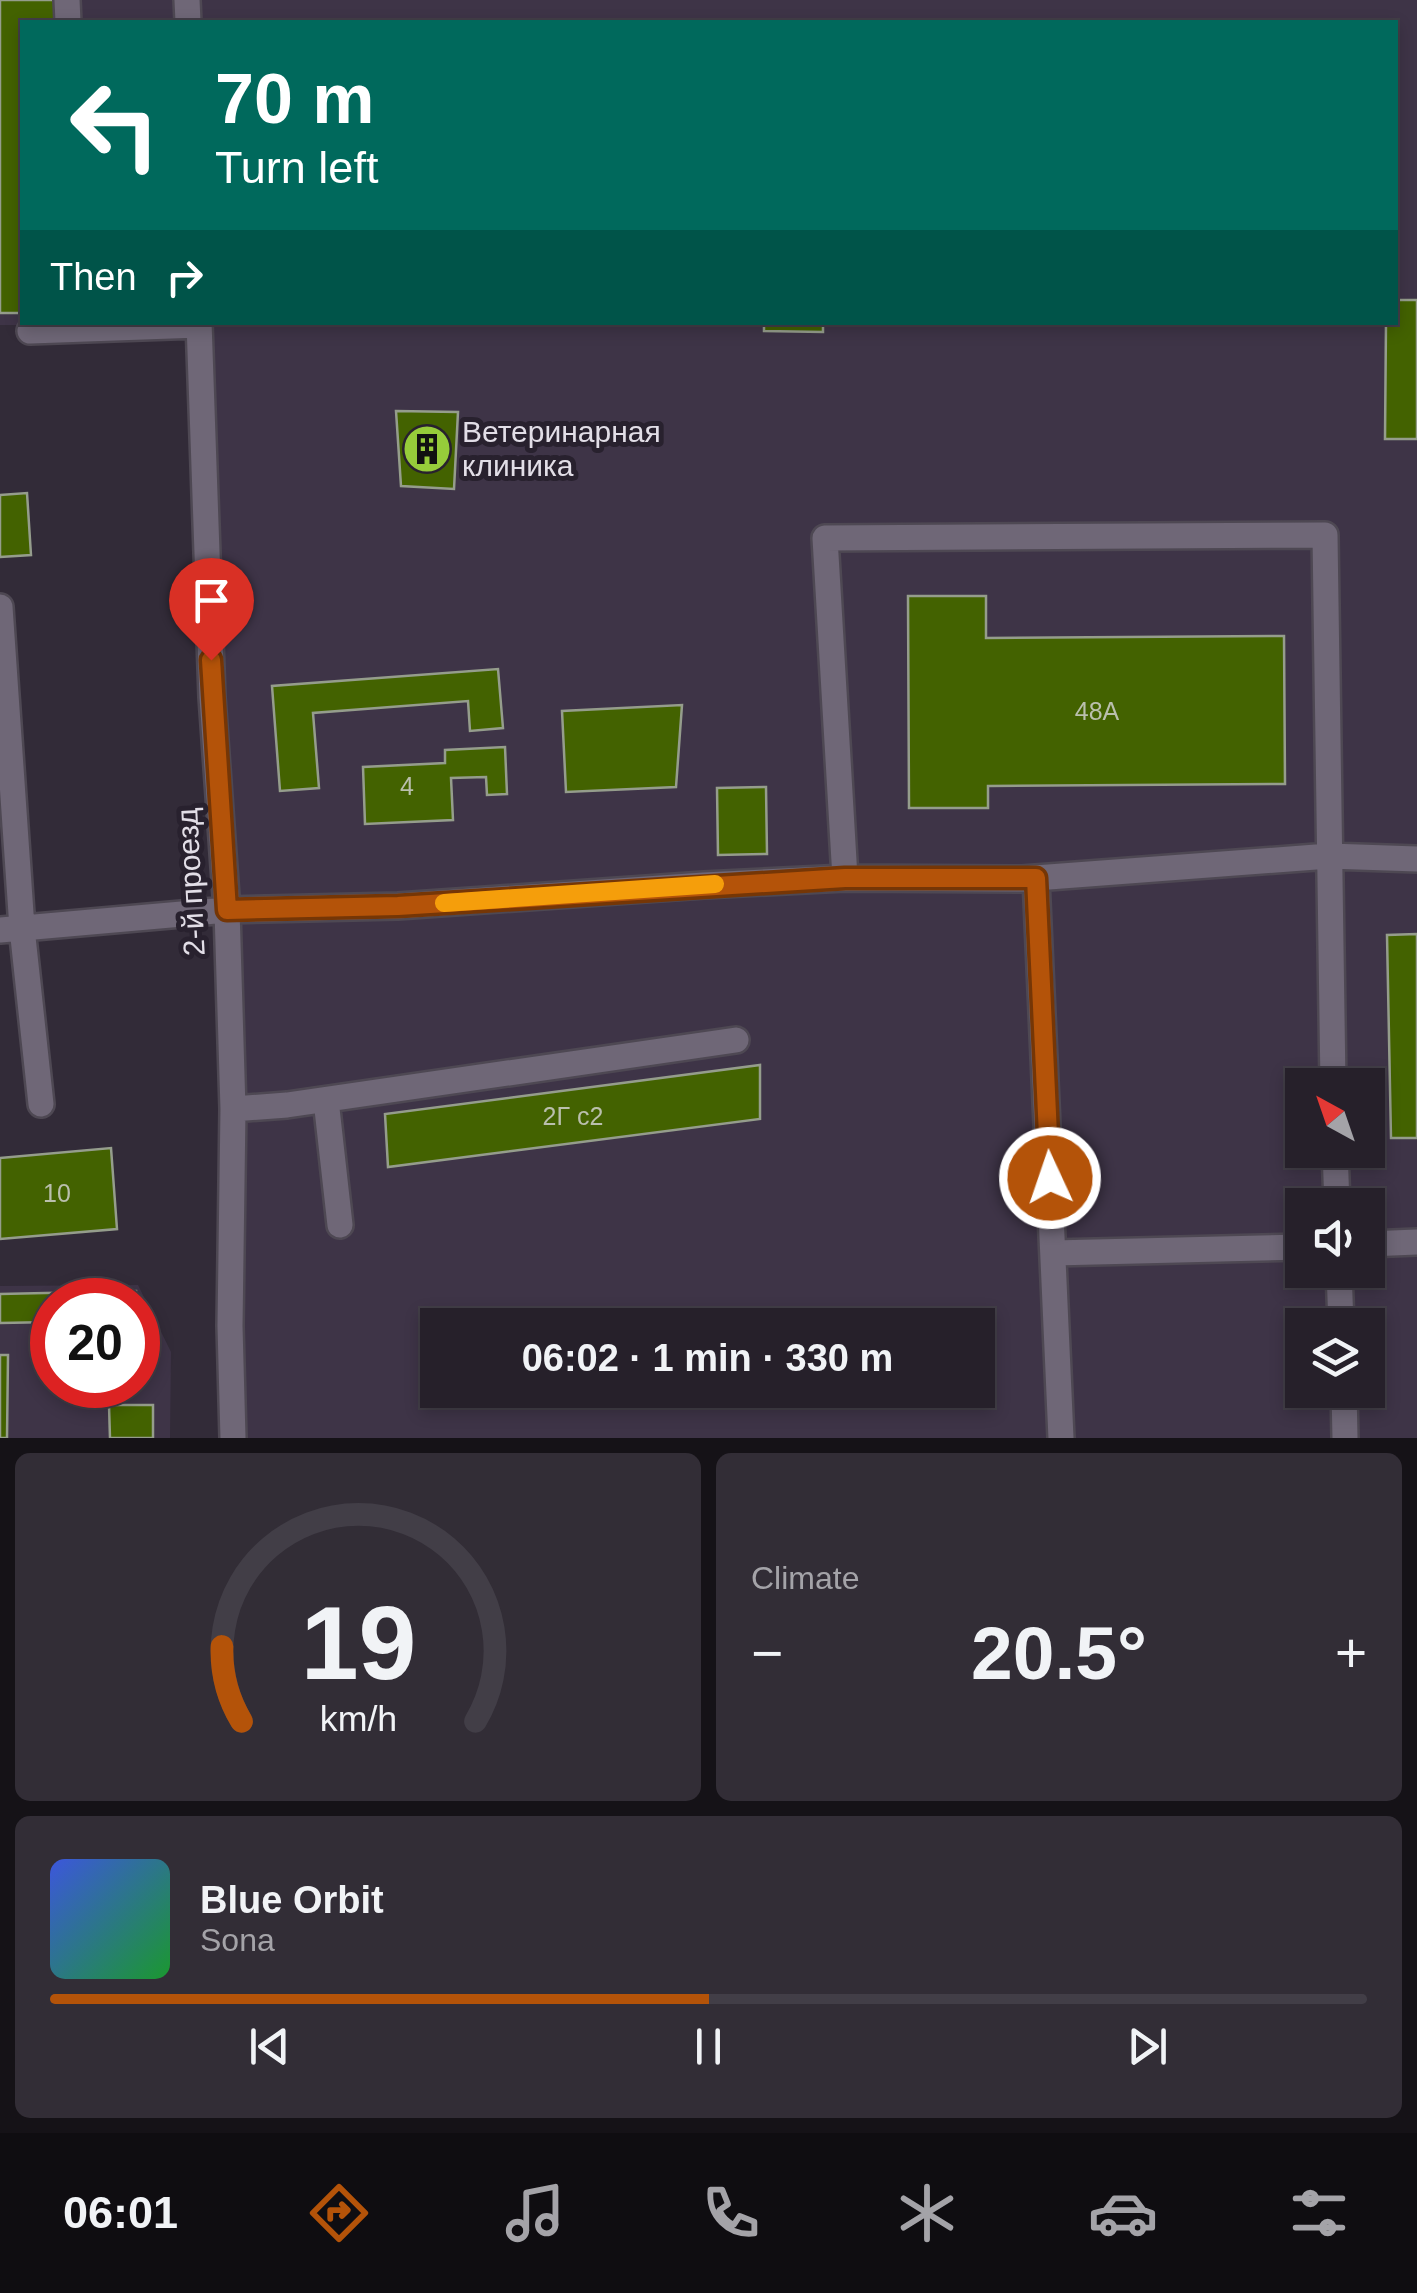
<!DOCTYPE html>
<meta charset="utf-8">
<style>
body{margin:0;font-family:Arial,sans-serif;background:#322d36;color:#f1f3f6;height:100vh;display:flex;flex-direction:column;font-size:38px;white-space:nowrap}
*{box-sizing:border-box;margin:0}
p{font-size:32px;color:#a4a3a8}
.icon{flex:none;width:55px;height:55px;fill:none;stroke:currentColor;stroke-width:2;stroke-linecap:round;stroke-linejoin:round}
.map{position:relative;height:1438px;overflow:hidden}
.drawer{display:flex;flex-direction:column;gap:15px;padding:15px;background:#151217;flex:1}
.drawer>*{flex:none}
.guide{position:absolute;left:20px;top:20px;width:1378px;height:305px;border-radius:0px;box-shadow:0 5px 15px #0003,0 0 0 2px #423e47;background:#00695c;color:#fff;overflow:hidden}
.needle{width:65px;rotate:320deg}
.fabs{position:absolute;left:1285px;top:1068px;display:grid;gap:20px}
.fabs a{display:grid;place-items:center;width:100px;height:100px;border-radius:0px;background:#26202a;box-shadow:0 5px 15px #0003,0 0 0 2px #423e47;font-size:50px}
.speed{position:absolute;left:30px;top:1278px;display:flex;gap:20px;font-size:50px;font-weight:700;text-align:center}
.speed>*{display:grid;place-content:center;width:130px;height:130px;border-radius:50%;background:#26202a;box-shadow:0 5px 15px #0003,0 0 0 2px #423e47;line-height:1}
.speed .limit{border:15px solid #d22;background:#fff;color:#111}
.pin{position:absolute;display:grid;place-items:center;width:85px;height:85px;color:#fff;margin:-102px -42px;border-radius:50% 50% 50% 0;rotate:-45deg;box-shadow:0 0 10px #0007}
.pin .icon{rotate:45deg}
.me{position:absolute;width:110px;margin:-55px;rotate:357deg;stroke-linejoin:round;filter:drop-shadow(0 0 8px #0008)}
.turn{display:flex;align-items:center;gap:35px;height:210px;padding:0 30px;font-size:45px}
.turn .icon{width:130px;height:130px;stroke-width:2.5}
.turn b{display:block;font-size:70px;line-height:85px}
.then{display:flex;align-items:center;height:95px;padding:0 30px;background:#0003;gap:20px;font-size:38px}
.big{font-size:75px;font-weight:700;line-height:1.1}
.drawer .tile{flex:1;display:flex;flex-direction:column;justify-content:center;gap:15px;min-width:0;padding:0 35px;border-radius:15px;background:#322d36}
.drawer .dial{align-items:center;gap:0}
.dial svg{height:260px;overflow:visible;fill:none;stroke:#423e47;stroke-width:7;stroke-linecap:round;text-anchor:middle}
.dial text{fill:#f1f3f6;stroke:none}
.song{display:flex;align-items:center;gap:30px}
.cover{width:120px;height:120px;border-radius:15px;background:linear-gradient(135deg,hsl(230 70% 55%),hsl(130 70% 35%))}
.played{height:10px;border-radius:5px;background:linear-gradient(90deg,#b45309 50%,#423e47 50%)}
.keys{display:flex;justify-content:space-around;direction:ltr}
.heat{display:flex;justify-content:space-between;align-items:center;font-size:55px;direction:ltr}
.drawer .tiles{flex:1;display:grid;gap:15px;grid-template-columns:1fr 1fr}
.tile:last-child{grid-column:span 2}
.trip{position:absolute;left:420px;top:1308px;width:575px;height:100px;border-radius:0px;background:#26202a;box-shadow:0 5px 15px #0003,0 0 0 2px #423e47;font-weight:700;line-height:100px;text-align:center}
.menu{display:flex;height:160px;justify-content:space-around;align-items:center;background:#0f0d11;color:#a4a3a8}
.menu .icon{width:70px;height:70px}
.menu .active{color:#b45309}
.menu b{font-size:45px;color:#f1f3f6}
.map>svg:first-child{display:block}
.built{fill:#3e3447;fill-rule:evenodd}
.building{fill:#436200;stroke:#959d8c;stroke-width:2.5}
.lines{fill:none;stroke-linecap:round;stroke-linejoin:round}
.minor-casing{stroke:#4e4853;stroke-width:30}
.minor{stroke:#6f6777;stroke-width:25}
.route-casing{stroke:#753606;stroke-width:25}
.route{stroke:#b45309;stroke-width:18}
.slow{stroke:#f59e0b;stroke-width:18}
.labels{text-anchor:middle;stroke-width:10;stroke-linejoin:round;paint-order:stroke}
.number-label{font-size:25px;fill:#babfad}
.poi-label{font-size:30px;fill:#e2dee7;stroke:#28212e;text-anchor:start}
.street-label{font-size:30px;fill:#e2dee7;stroke:#28212e}
</style>
<div class="map">
<svg width="1417" height="1438" viewBox="0 0 1417 1438">
<rect width="100%" height="100%" fill="#322b38"/>
<path class="built" d="M0,0H187L188,22H22V322L199,325H0Z
M192,0H1417V1438H237L204,323L1395,322V22H193ZM1302,1085H1368V1150H1302ZM1302,1205H1368V1270H1302ZM438,1325H978V1390H438ZM1302,1325H1368V1390H1302Z
M138,1285L171,1352L170,1438H0V1286ZM52,1300H138V1385H52Z"/>
<path class="building" d="M0,0H60V22H22V313H0Z
M1395,300H1417V439H1385L1386,322H1395Z
M764,322H823V332L764,331Z
M396,411L458,412L454,489L401,486Z
M27,493L31,555L0,557V495Z
M908,596H986V638L1284,636L1285,784L988,786V808H909Z
M498,669L503,728L470,731L468,701L313,713L319,788L280,791L272,686Z
M682,705L676,787L566,792L562,711Z
M505,747L507,794L487,795L486,777L451,778L453,820L365,824L363,767L445,763V750Z
M766,787L767,854L718,855L717,788Z
M1417,934V1138H1391L1387,935Z
M760,1065V1119L388,1167L385,1114Z
M111,1148L117,1229L0,1239V1158Z
M136,1291V1300H52V1322L0,1323V1294Z
M0,1355H8L7,1438H0Z
M109,1405H153V1438H110Z"/>
<g class="lines">
<g class="minor-casing">
<path id="minor" d="M67,0L68,22
M187,0L188,22
M199,322L212,697L227,910L233,1109L230,1326L233,1438
M30,331L199,325
M0,607L22,928L41,1104
M845,878L825,538L1325,535L1333,1085
M1022,879L1329,856L1417,859
M0,930L227,910L398,906L704,885L845,878L1036,879L1061,1438
M326,1100L340,1225
M233,1109L287,1105L736,1040
M1335,1150L1337,1205
M1368,1244L1417,1242
M1053,1253L1302,1247
M1339,1270L1341,1325
M1344,1390L1345,1438"/>
</g>
<use href="#minor" class="minor"/>
</g>
<g class="lines">
<g class="route-casing">
<path id="route" d="M211,660L227,910L398,906L845,878H1036L1050,1178"/>
</g>
<use href="#route" class="route"/>
<path class="slow" d="M444,903L715,884"/>
</g>
<defs>
<g id="building-disc" transform="scale(2.5)"><circle r="9.5" fill="#96cc3a" stroke="#28212e"/><path d="M-4-6H4V6H1V3H-1V6H-4ZM-2.5-4.3h1.7v1.8h-1.7ZM.8-4.3h1.7v1.8H.8ZM-2.5-1h1.7V.8h-1.7ZM.8-1h1.7V.8H.8Z" fill="#111"/></g>
</defs>
<g fill-rule="evenodd">
<use href="#building-disc" x="427" y="449"/>
</g>
<g class="labels">
<g class="number-label">
<text x="1097" y="720">48А</text>
<text x="407" y="795">4</text>
<text x="573" y="1125">2Г с2</text>
<text x="57" y="1202">10</text>
</g>
<g class="poi-label">
<text x="462" y="442">Ветеринарная<tspan x="462" dy="34">клиника</tspan></text>
</g>
<g class="street-label">
<text transform="translate(191 882) rotate(-93)" y="10">2-й проезд</text>
</g>
</g>
</svg>
<div class="fabs">
<a><svg class="needle" viewBox="-14 -14 28 28"><path d="M0-13l5 13h-10z" fill="#e53935"/><path d="M0 13l5-13h-10z" fill="#a4a3a8"/></svg></a>
<a><svg class="icon" aria-label="sound" viewBox="0 0 24 24"><path d="M4 9h4l5-4v14l-5-4H4zM17 9q2 3 0 6"/></svg></a>
<a><svg class="icon" aria-label="layers" viewBox="0 0 24 24"><path d="M12 4l9 5-9 5-9-5zM3 14l9 5 9-5"/></svg></a>
</div>
<div class="speed"><div class="limit">20</div></div>
<div class="pin" style="left:211px;top:660px;background:#d93025"><svg class="icon" aria-label="arrive" viewBox="0 0 24 24"><path d="M6 21V4h12l-3 4 3 4H6"/></svg></div>
<svg class="me" style="left:1050px;top:1178px" viewBox="-20 -20 40 40"><circle r="17" fill="#b45309" stroke="#fff" stroke-width="3"/><path d="M0-11L8 9 0 5-8 9z" fill="#fff"/></svg>
<div class="trip">06:02 · 1 min · 330 m</div>
<div class="guide">
<div class="turn"><svg class="icon" aria-label="left" viewBox="0 0 24 24"><path d="M17 20v-9H6M10 6l-5 5 5 5"/></svg><div><b>70 m</b>Turn left</div></div>
<div class="then">Then<svg class="icon" aria-label="right" viewBox="0 0 24 24"><path d="M7 20v-9h11M14 6l5 5-5 5"/></svg></div>
</div>
</div>
<section class="drawer">
<div class="tiles">
<div class="tile dial"><svg viewBox="0 0 100 80">
<path d="M14 69A42 42 0 1 1 86 69"/>
<path d="M14 69A42 42 0 0 1 8 46" stroke="#b45309"/>
<text x="50" y="56" font-size="32" font-weight="700">19</text>
<text x="50" y="72" font-size="11">km/h</text>
</svg></div>
<div class="tile"><p>Climate</p>
<div class="heat"><a>−</a><b class="big">20.5°</b><a>+</a></div>
</div>
<div class="tile">
<div class="song"><i class="cover"></i><div><b>Blue Orbit</b><p>Sona</p></div></div>
<div class="played"></div>
<div class="keys"><svg class="icon" aria-label="previous" viewBox="0 0 24 24"><path d="M18 5L8 12l10 7zM5 5v14"/></svg><svg class="icon" aria-label="pause" viewBox="0 0 24 24"><path d="M8 5v14M16 5v14"/></svg><svg class="icon" aria-label="next" viewBox="0 0 24 24"><path d="M6 5l10 7-10 7zM19 5v14"/></svg></div>
</div>
</div>
</section>
<nav class="menu">
<b>06:01</b>
<svg class="icon active" aria-label="directions" viewBox="0 0 24 24"><path d="M12 3l9 9-9 9-9-9zM9 14v-3h6M13 9l2 2-2 2"/></svg>
<svg class="icon" aria-label="music" viewBox="0 0 24 24"><path d="M9 18V5l10-2v13"/><circle cx="6" cy="18" r="3"/><circle cx="16" cy="16" r="3"/></svg>
<svg class="icon" aria-label="phone" viewBox="0 0 24 24"><path d="M5 4h4l2 5-3 2q2 4 5 5l2-3 5 2v4C11 20 4 13 5 4z"/></svg>
<svg class="icon" aria-label="climate" viewBox="0 0 24 24"><path d="M12 3v18M4 7l16 10M4 17L20 7"/></svg>
<svg class="icon" aria-label="car" viewBox="0 0 24 24"><path d="M5 17H2v-5l4-1 3-4h7l3 4 3 1v5h-3M9 17h6M6 11h13"/><circle cx="7" cy="17" r="2"/><circle cx="17" cy="17" r="2"/></svg>
<svg class="icon" aria-label="filters" viewBox="0 0 24 24"><path d="M4 7h16M4 17h16"/><circle cx="9" cy="7" r="2"/><circle cx="15" cy="17" r="2"/></svg>
</nav>
